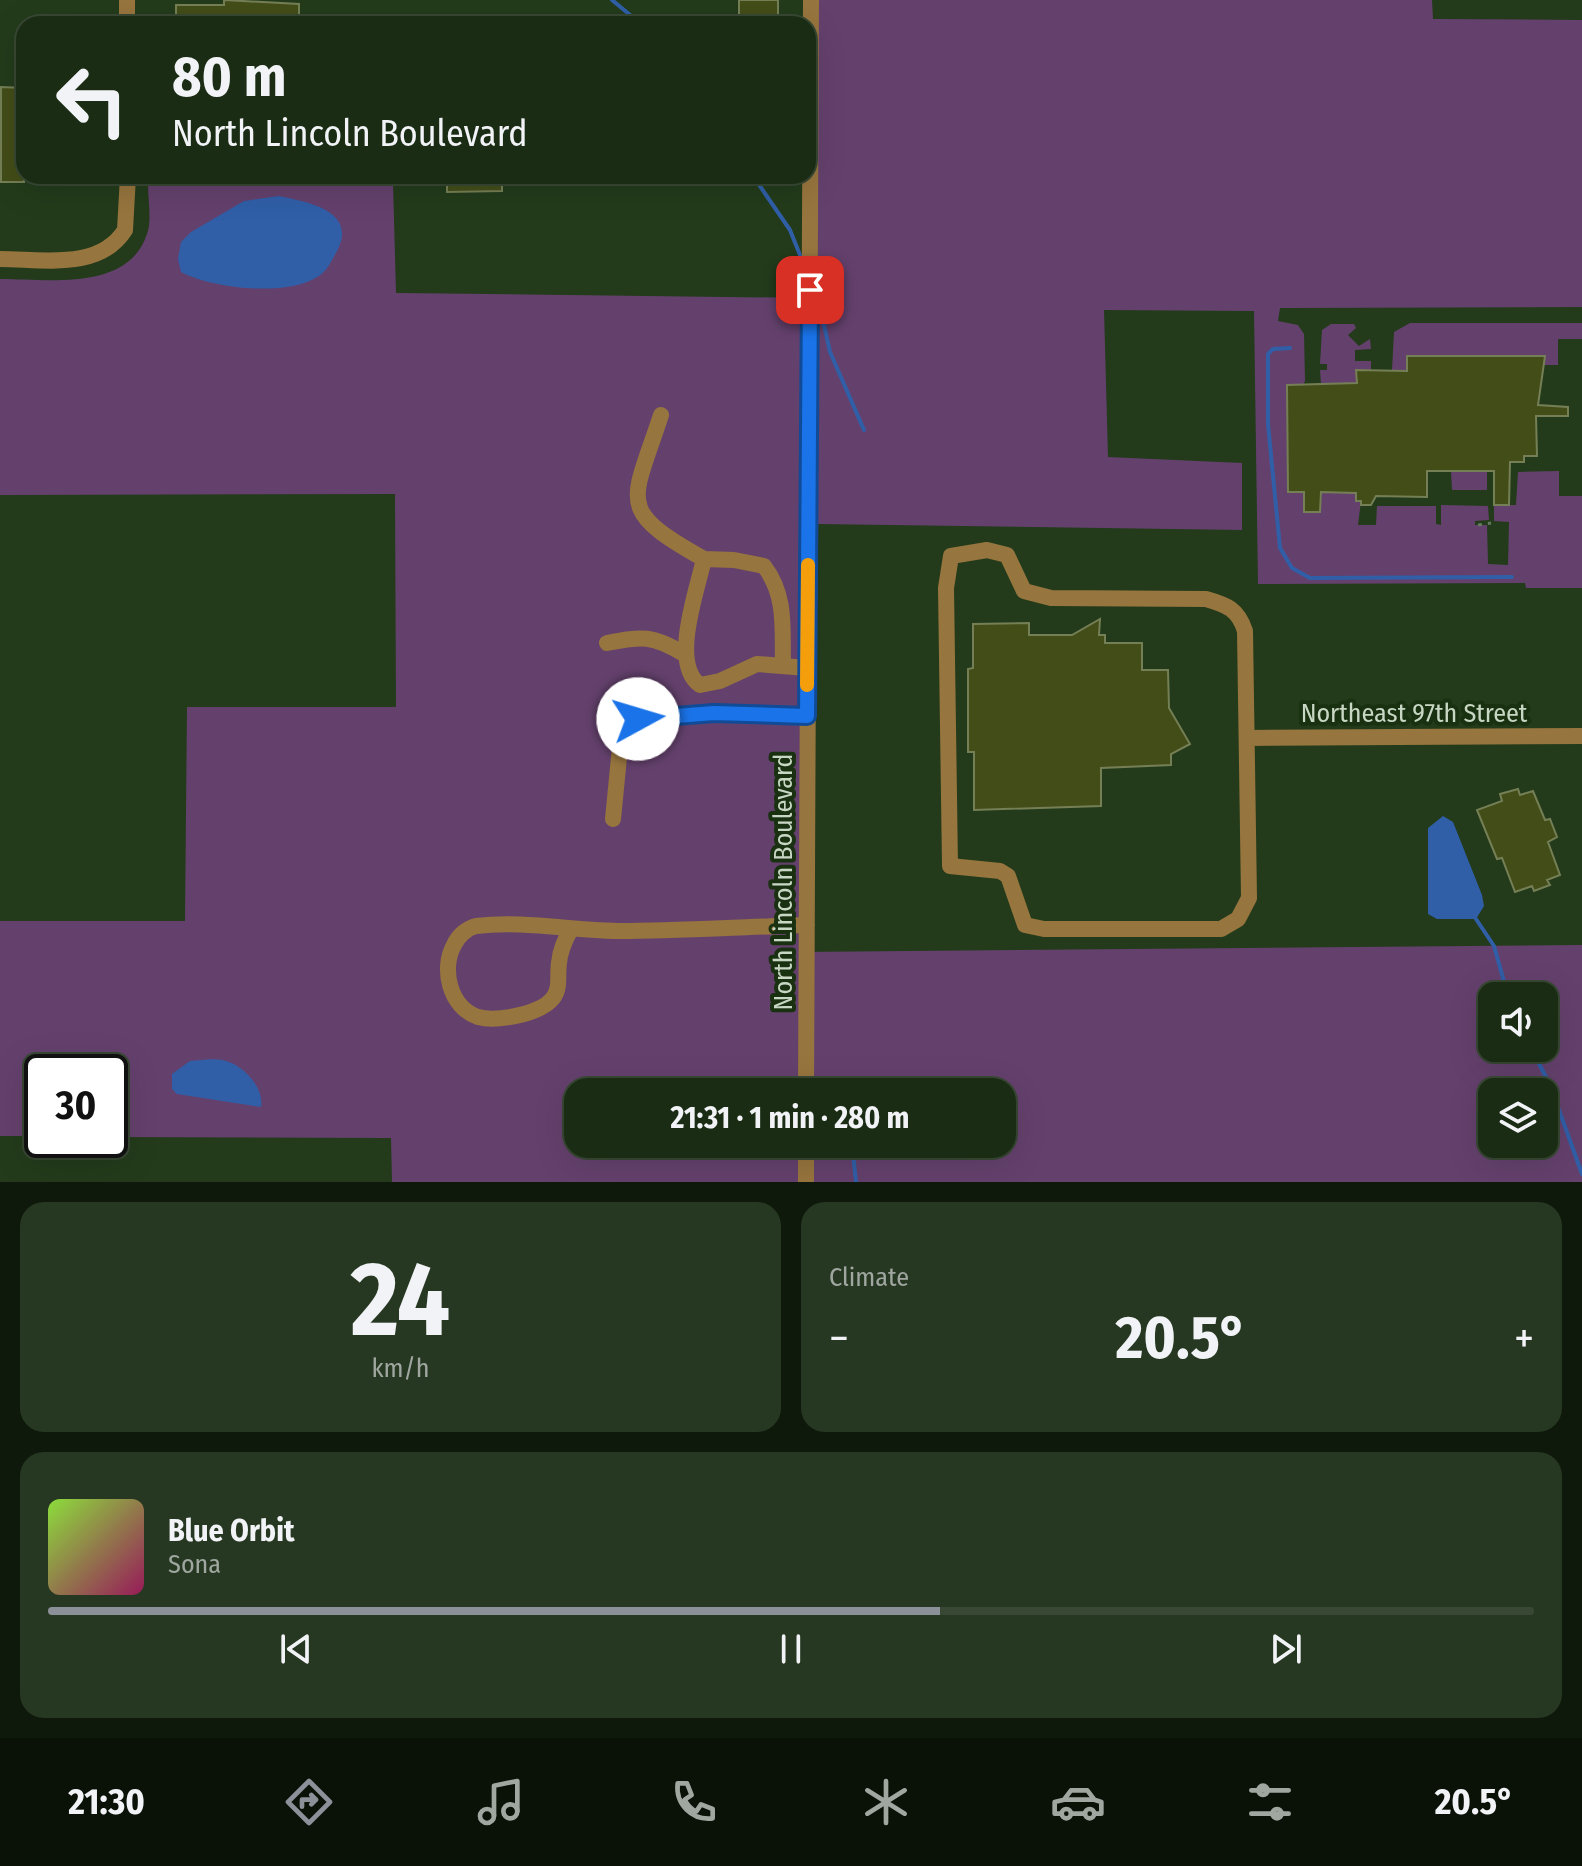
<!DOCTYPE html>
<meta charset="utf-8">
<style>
body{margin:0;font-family:"Fira Sans Condensed",sans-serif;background:#273822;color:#f1f3f6;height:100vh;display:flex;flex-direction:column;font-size:30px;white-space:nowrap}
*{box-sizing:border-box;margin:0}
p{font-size:26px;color:#9fa7a0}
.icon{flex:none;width:44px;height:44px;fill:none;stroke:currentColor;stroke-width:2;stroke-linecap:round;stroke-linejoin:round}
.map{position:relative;height:1182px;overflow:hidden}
.panel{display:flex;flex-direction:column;gap:20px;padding:20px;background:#0e180b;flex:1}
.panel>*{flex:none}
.hud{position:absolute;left:16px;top:16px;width:800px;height:168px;border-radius:24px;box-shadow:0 8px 32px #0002,0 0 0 2px #384834;background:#1a2c14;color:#f1f3f6;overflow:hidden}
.controls{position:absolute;left:1478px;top:982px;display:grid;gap:16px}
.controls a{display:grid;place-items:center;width:80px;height:80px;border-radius:16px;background:#1a2c14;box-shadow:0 8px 32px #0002,0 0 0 2px #384834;font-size:40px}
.speed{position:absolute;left:24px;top:1054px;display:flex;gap:16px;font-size:40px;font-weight:700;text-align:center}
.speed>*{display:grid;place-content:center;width:104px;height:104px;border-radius:50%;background:#1a2c14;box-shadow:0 8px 32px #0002,0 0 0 2px #384834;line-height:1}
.speed .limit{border:4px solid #111;border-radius:12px;background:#fff;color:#111}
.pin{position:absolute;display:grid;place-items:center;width:68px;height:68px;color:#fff;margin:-34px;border-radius:16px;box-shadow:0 4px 12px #0006}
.me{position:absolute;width:88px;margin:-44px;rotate:84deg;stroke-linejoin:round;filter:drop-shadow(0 0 6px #0008)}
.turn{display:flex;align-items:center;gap:28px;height:168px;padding:0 24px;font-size:36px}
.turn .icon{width:104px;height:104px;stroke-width:2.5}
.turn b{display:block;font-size:56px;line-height:68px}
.big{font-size:60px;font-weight:700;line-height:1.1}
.panel .tile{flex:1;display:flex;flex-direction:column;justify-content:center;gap:12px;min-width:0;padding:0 28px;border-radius:24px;background:#273822}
.panel .dial{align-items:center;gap:0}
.dial b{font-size:104px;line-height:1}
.song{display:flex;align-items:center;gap:24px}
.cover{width:96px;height:96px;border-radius:12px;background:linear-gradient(135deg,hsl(90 70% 55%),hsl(330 70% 35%))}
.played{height:8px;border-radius:4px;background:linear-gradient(90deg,#8c9099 60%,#384834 60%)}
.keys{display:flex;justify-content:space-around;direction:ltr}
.heat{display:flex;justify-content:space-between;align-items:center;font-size:44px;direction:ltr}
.panel .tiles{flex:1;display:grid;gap:20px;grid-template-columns:1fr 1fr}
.tile:last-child{grid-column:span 2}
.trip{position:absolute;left:564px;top:1078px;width:452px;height:80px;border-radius:24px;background:#1a2c14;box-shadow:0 8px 32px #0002,0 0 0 2px #384834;font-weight:700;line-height:80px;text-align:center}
.tab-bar{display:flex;height:128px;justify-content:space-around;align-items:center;background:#0a1208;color:#9fa7a0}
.tab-bar .icon{width:56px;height:56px}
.tab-bar .current{color:#8c9099}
.tab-bar b{font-size:36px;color:#f1f3f6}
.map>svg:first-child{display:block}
.green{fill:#64416d;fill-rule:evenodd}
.water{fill:#305fa8}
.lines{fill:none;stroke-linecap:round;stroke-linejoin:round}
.stream{stroke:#305fa8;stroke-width:4}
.building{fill:#434d18;stroke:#757f55;stroke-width:2}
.path{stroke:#65795f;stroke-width:3;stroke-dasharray:4 6;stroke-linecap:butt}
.minor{stroke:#97753e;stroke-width:16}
.route-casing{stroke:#114b97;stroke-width:20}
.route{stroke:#1a73e8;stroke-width:14}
.slow{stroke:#f59e0b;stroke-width:14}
.labels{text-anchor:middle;stroke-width:8;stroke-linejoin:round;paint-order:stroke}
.street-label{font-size:26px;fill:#c8d7c4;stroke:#193111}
</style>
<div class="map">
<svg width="1582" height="1182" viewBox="0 0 1582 1182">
<rect width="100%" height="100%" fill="#233b1b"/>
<path class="green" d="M817,0H1432L1433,19L1582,20V307L1280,308L1278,321L1298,325L1304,334L1305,381L1303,385H1287L1288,491L1304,492L1305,512L1320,511L1322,492H1337L1356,480V500L1361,501L1358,525H1376L1377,506H1436V524L1441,525V505L1488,506L1489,520L1475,521V525H1487L1488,564L1508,565L1509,522L1494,521V505H1516L1518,472L1559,471V496H1582V588H1526L1525,583L1258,584L1254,311L1104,310L1108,457L1242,463V530L818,524L803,535L800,952L1582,945V1182H392L391,1138L110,1137V1072H42V1136H0V921H185L187,707H396L395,494L0,495V279C48,279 128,292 147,234C152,221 148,200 148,185L393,183L396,293L816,298ZM1492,996H1544V1048H1492ZM578,1092H1002V1144H578ZM1492,1092H1544V1144H1492Z
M1410,323H1582V339H1558V365H1544V356H1407V371L1392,370L1394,332Z
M1331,324H1354L1356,328L1348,335L1359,346L1370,339L1371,349L1355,350V361H1371V370H1356L1357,383L1321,384L1320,370H1327V364H1320L1322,330Z
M1451,471H1487V490H1452Z"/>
<path class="water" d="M279,196C308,202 358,211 337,251C332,260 327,271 319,276C288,297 213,289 181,272L178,259L181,242L191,232L244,201Z
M1443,816L1453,822L1482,895L1484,906L1476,919H1437L1428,914V828Z
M190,1061C202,1060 218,1057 229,1062C246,1068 264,1089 261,1107L177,1094L172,1089V1074Z"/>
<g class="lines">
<path class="stream" d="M612,0L641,24
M753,176L790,230L802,260
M816,289L830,352L864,430
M1290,348L1273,349L1268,354V424L1280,548L1292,568L1310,578L1512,577
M1476,919L1494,946L1508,996
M1531,1048L1550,1085L1582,1174
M836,1084L840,1092
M852,1144L856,1182"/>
</g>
<path class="building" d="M224,0L299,4V24H176V5H224Z
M739,0H778V24H739Z
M1,87L24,88V182H1Z
M447,176H502V191L447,192Z
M1407,356H1545L1538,405L1568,407V416H1536L1537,456H1524V462H1510L1509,505H1494V471H1427V497L1376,496L1371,505H1361V501H1356V493L1321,492L1320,512H1304V492H1288L1287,385L1357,383L1356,370L1407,371Z
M1100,619L1099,635H1105V643H1142V670H1168L1169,708L1190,744L1171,754V765L1101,768V806L974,810V752H968V669L973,668V624L1029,623V635H1072Z
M1518,789L1520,795L1533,791L1545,820L1550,819L1557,837L1548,842L1560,875L1547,880L1550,885L1534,891L1532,886L1515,892L1502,858L1497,859L1477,810L1502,801L1500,794Z"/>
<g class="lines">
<path class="path" d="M1478,525L1491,523"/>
<path class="minor" d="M127,0V24
M0,259C42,259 99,271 125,230L128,176
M661,415C632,504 615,509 704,559C697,591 670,664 700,685L720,681L757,664L807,668
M987,550L1007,555L1024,591L1051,598L1206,599C1227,605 1238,609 1245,631L1249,898L1238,919L1221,929H1044L1025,925L1008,876L1000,871L950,866L946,588L951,556Z
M704,559L734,560L764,566C787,596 782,629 783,665
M607,643C642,636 653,635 684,654
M1247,738L1582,736
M613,819L621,737L638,719L714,713L807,716
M571,929C565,940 560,950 559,963C557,975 561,988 553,998C541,1014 497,1022 478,1017C449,1007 441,968 454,945C458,936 467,928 476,926C526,920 579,932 629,931C688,930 747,927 807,925
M806,1092L811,0
M806,1182V1144"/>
</g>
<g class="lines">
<g class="route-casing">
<path id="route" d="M638,719L714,713L807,716L810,290"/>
</g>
<use href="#route" class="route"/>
<path class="slow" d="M807,685L808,565"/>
</g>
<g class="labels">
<g class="street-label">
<text x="1414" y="722">Northeast 97th Street</text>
<text transform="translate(783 882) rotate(-90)" y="9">North Lincoln Boulevard</text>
</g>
</g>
</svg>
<div class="controls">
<a><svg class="icon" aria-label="sound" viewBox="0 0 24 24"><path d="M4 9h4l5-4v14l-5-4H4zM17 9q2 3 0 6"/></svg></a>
<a><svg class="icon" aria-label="layers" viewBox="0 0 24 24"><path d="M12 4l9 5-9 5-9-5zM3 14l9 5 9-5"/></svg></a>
</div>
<div class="speed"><div class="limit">30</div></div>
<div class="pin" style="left:810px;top:290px;background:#d93025"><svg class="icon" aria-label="arrive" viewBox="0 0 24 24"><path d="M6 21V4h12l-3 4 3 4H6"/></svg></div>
<svg class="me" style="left:638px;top:719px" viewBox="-20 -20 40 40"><circle r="19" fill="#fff"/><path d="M0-13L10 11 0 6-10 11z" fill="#1a73e8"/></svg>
<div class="trip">21:31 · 1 min · 280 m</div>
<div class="hud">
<div class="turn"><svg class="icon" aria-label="left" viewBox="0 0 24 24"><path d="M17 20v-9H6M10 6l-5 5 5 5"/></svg><div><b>80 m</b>North Lincoln Boulevard</div></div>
</div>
</div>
<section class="panel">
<div class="tiles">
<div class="tile dial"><b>24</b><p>km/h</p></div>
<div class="tile"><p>Climate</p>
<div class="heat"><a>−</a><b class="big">20.5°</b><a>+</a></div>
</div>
<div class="tile">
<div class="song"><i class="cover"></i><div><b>Blue Orbit</b><p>Sona</p></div></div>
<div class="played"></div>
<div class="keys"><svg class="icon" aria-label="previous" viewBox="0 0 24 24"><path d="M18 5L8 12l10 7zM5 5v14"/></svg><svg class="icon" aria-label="pause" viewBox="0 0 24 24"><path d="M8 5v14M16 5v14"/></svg><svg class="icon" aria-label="next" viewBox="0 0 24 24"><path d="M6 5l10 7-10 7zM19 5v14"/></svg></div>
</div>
</div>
</section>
<nav class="tab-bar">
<b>21:30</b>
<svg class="icon current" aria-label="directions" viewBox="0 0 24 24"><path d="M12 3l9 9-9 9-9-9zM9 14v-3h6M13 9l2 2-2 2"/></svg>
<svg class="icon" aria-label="music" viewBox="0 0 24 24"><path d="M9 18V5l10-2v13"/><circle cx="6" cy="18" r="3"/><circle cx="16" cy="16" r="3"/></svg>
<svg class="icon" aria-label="phone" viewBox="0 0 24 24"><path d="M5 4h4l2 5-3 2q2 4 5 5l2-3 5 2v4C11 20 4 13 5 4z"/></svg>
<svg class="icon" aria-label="climate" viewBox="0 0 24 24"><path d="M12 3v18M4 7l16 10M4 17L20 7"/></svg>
<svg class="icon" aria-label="car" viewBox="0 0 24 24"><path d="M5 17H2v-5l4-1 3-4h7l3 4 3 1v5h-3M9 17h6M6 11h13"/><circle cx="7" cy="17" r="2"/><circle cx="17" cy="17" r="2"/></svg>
<svg class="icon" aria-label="filters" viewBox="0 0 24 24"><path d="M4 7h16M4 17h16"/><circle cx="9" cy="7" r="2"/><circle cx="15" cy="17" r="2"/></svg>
<b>20.5°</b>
</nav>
